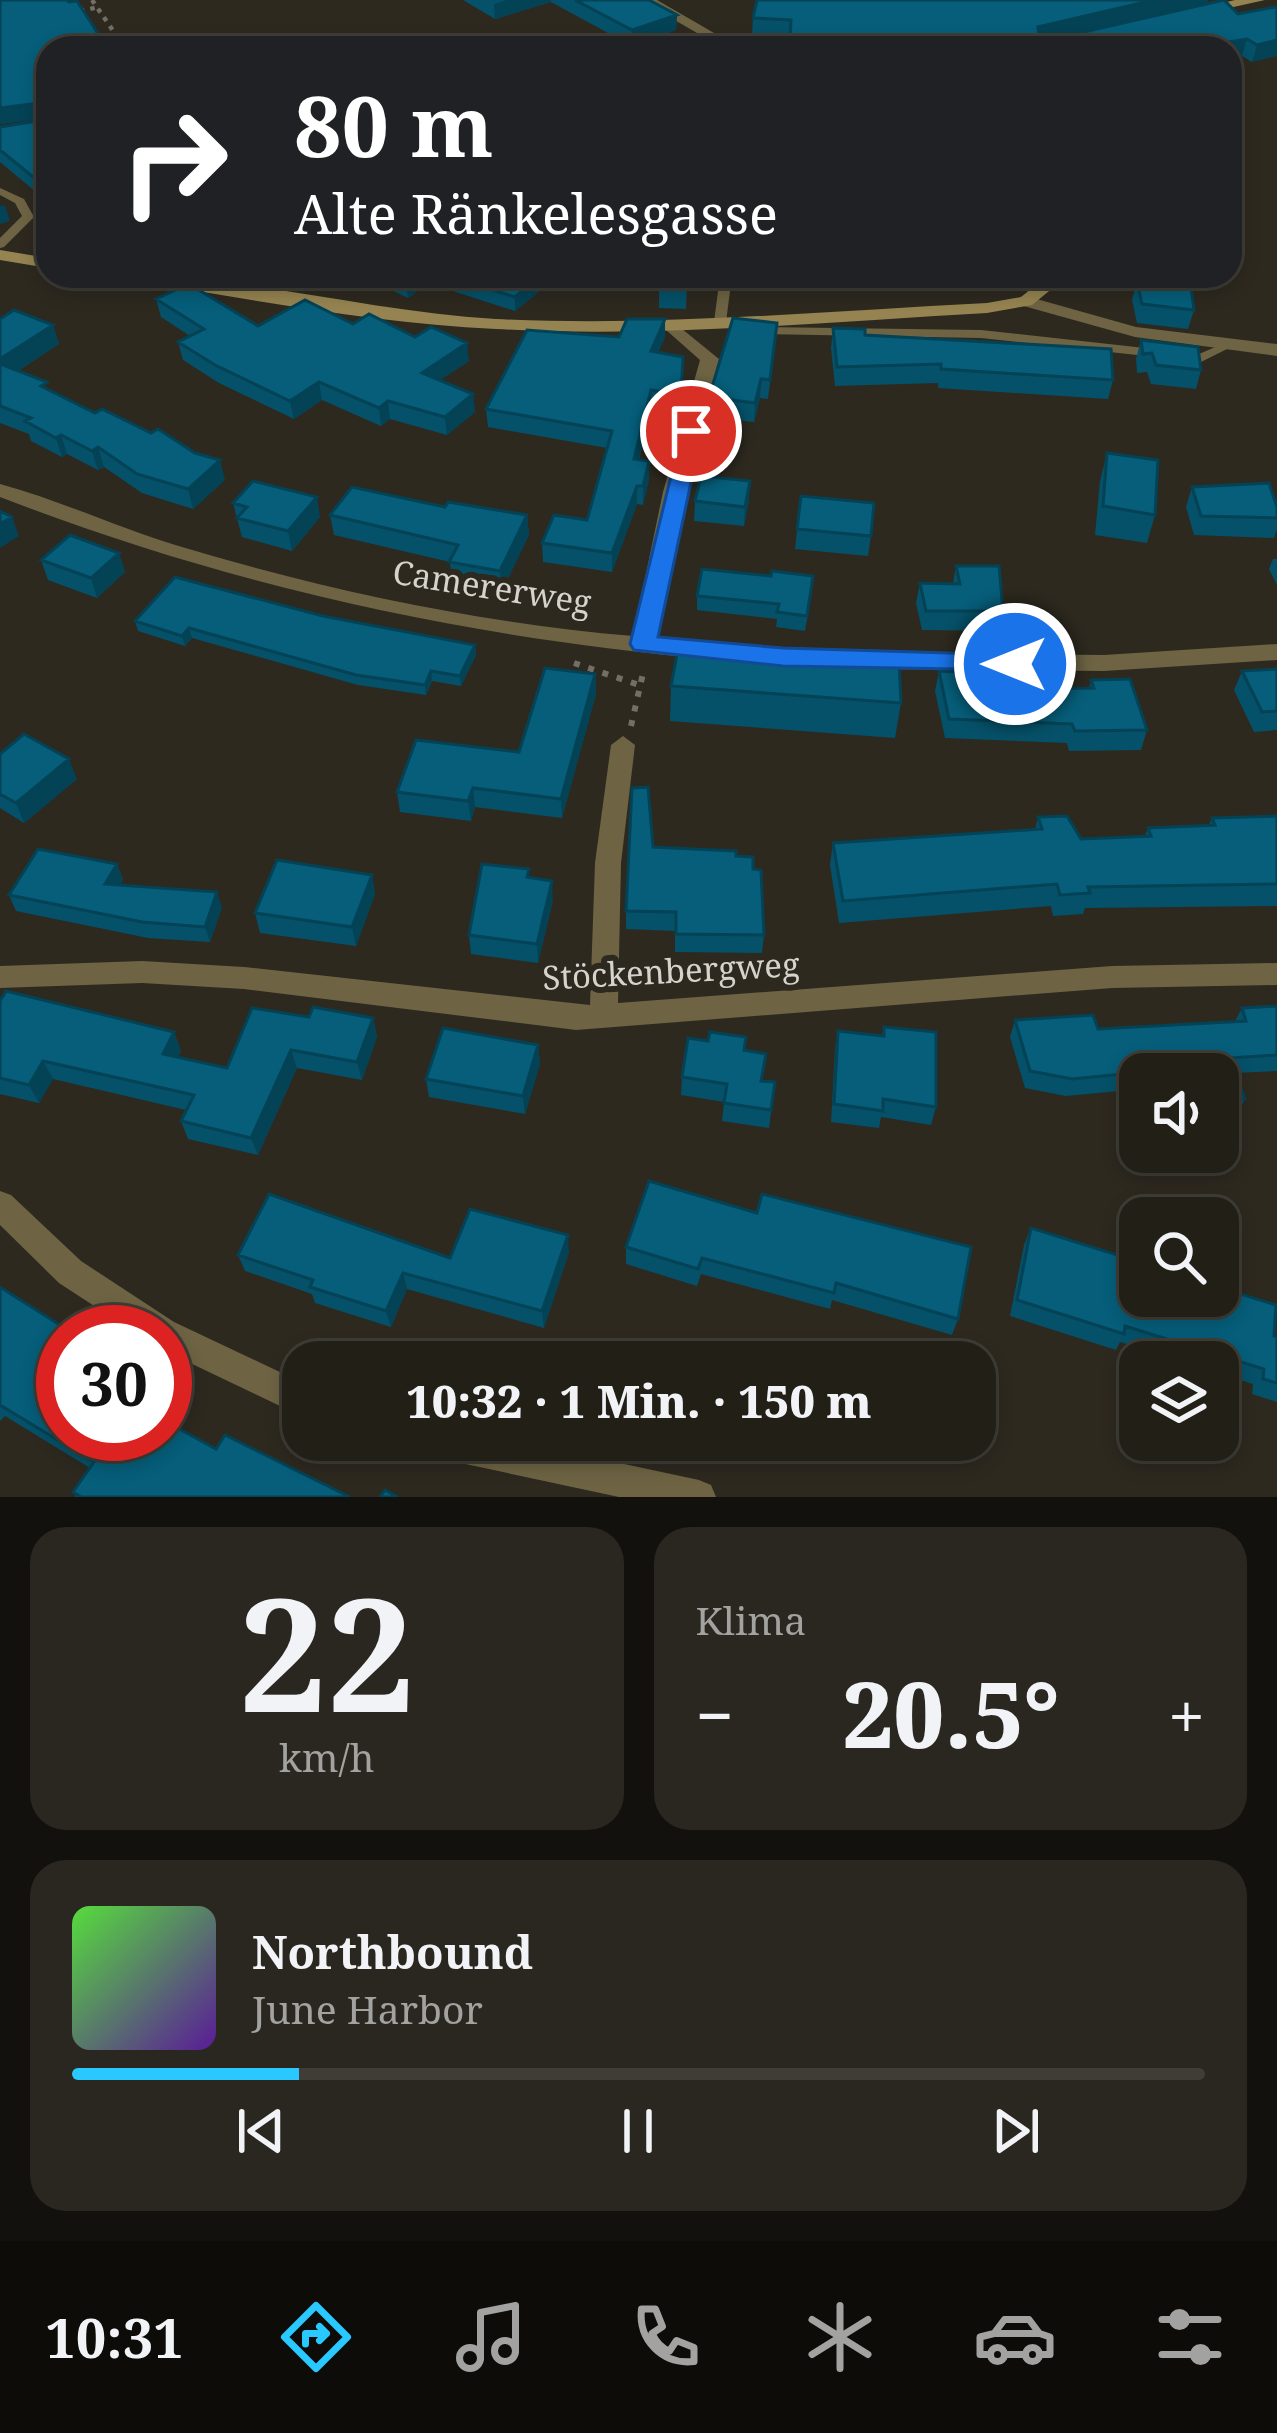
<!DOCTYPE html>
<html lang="de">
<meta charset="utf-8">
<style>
body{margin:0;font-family:"Noto Serif",serif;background:#2a2720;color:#f1f3f6;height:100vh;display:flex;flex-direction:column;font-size:45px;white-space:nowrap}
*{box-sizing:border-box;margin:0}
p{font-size:39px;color:#a2a2a1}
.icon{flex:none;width:66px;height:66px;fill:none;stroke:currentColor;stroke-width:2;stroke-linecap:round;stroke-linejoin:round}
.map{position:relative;height:1497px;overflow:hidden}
.sheet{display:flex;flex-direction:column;gap:30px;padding:30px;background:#13110d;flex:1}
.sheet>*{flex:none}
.guide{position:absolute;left:36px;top:36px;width:1206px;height:252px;border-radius:36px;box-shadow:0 6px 18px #0003,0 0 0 3px #3f3d36;background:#202124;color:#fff;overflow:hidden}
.fabs{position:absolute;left:1119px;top:1053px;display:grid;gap:24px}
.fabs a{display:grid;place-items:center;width:120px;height:120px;border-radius:24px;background:#221f17;box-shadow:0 6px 18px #0003,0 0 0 3px #3f3d36;font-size:60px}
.speed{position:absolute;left:36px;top:1305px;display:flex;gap:24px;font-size:60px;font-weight:700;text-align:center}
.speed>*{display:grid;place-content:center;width:156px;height:156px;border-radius:50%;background:#221f17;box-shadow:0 6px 18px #0003,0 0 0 3px #3f3d36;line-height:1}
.speed .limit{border:18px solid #d22;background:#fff;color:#111}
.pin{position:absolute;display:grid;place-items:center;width:102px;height:102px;color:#fff;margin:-51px;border:6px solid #fff;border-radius:50%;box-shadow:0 3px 12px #0007}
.me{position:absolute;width:132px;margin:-66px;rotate:270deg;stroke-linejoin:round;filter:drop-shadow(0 0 9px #0008)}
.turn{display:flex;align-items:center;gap:42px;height:252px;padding:0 60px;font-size:54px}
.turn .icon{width:156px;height:156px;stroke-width:2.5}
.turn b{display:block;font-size:84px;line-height:102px}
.big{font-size:90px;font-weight:800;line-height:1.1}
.sheet .card{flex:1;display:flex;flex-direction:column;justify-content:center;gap:18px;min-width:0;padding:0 42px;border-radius:36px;background:#2a2720}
.sheet .dial{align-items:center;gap:0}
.dial b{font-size:156px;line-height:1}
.song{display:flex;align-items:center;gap:36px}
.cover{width:144px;height:144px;border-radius:18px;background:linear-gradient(135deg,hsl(110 70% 55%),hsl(270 70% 35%))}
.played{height:12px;border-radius:6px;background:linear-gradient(90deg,#29c8ff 20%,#3f3d36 20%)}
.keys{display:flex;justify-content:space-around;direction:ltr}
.heat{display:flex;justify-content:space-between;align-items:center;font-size:66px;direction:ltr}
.sheet .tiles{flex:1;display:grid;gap:30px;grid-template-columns:1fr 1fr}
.card:last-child{grid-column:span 2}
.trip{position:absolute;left:282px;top:1341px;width:714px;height:120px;border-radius:36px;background:#221f17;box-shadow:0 6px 18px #0003,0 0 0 3px #3f3d36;font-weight:800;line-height:120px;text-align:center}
.dock{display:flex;height:192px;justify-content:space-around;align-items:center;background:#0e0c09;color:#a2a2a1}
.dock .icon{width:84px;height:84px}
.dock .active{color:#29c8ff}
.dock b{font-size:54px;color:#f1f3f6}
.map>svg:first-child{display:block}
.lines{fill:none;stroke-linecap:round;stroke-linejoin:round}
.path-far1{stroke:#726f66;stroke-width:4.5;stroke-dasharray:4.5 6;stroke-linecap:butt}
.path{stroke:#726f66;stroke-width:6;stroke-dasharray:6 9;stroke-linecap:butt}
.lane{fill:#6e6444;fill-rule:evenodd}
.street{fill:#6e6444;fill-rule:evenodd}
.secondary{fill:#958451;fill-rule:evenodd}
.wall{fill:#055169}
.shaded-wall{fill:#044255}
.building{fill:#065e7a;stroke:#044255;stroke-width:3}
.route{fill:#1a73e8;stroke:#114b97;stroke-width:3}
.labels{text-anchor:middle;stroke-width:12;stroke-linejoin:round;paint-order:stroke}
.street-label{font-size:33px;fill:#d5d3cc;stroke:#2d291f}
</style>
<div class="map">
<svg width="1277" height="1497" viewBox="0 0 1277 1497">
<rect width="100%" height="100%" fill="#2d291f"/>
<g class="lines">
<path class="path-far1" d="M92,0L125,48
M80,11L99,7"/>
<path class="path" d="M574,663L639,685
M631,726L644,669"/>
<path class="lane" d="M0,188L24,199L34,217L4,247L0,248V238L22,216L15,203L0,195Z
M720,276H732L726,322L720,326L714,322Z
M759,327L981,330L1199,354L1227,342L1233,346L1201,362L981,338L755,334V328Z"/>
<path class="street" d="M640,0H657L740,48H723Z
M1026,296L1136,327L1277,344V356L1135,337L1020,305V297Z
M671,320L719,359L683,492L655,638L717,645L720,651L709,659C464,637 230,586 0,497V484C62,501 121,529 182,547C329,591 481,623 633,636L663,492L700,360L665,329L662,325Z
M1277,644V660L1104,671L869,669L858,661L869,653L1104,655Z
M623,736L635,745L621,863L618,1003L1112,966L1277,963V985L1112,988L576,1030L244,989L142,983L0,988V966L142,961L244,967L590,1005L595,863L611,745Z
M0,1191L11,1195L81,1261L174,1322L303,1383V1417L165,1351V1332H134L59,1283L0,1225Z
M416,1440H512L699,1480L711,1485L716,1497H619L433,1457L421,1452Z"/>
<path class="secondary" d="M1235,0H1265L1202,14L1195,10Z
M0,250L48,258V268L0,260Z
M126,276C250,276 372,312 496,319C660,327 824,311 987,303L1021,297L1036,285L1034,276H1052L1054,287L1032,305L987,313C824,322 659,338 496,329C375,323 255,300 135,281Z"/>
</g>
<path class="wall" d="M0,0L48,48V202L0,162V127L44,118L0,124Z
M463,0H649L677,15L676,30L632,46L551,2L495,19Z
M757,0H1208L1207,3L1238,14L1275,7L1252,62L1242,56L1230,57V48H789L790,37L752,35L753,18Z
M362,276H581L563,291L546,286L515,311L428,283L408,298Z
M652,276H708L707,284L687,283L686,309L659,308V281H652Z
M735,276H799L795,289L736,283Z
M1137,281L1194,310L1188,329L1137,323L1132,300Z
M156,299L258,326L353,324L415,337L469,361L440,380L473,394L475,412L447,435L390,419L381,426L322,400L294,419L219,383L183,360L178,342L190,336L161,317Z
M0,319L53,325L59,344L18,371L49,391L225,480L193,509L142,493L104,467L98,470L67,454L62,457L31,441L29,434L0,423Z
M665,319V337L658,352L683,357L680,413L651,408L639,460L649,479L643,505L637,504L612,572L543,562L542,543L587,520L607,448L488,427L486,409L619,337Z
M833,328L865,335L1113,380L1108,399L938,388V383L835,386L831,348Z
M1141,340L1201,370L1196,389L1151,384L1147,372L1137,373L1136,359Z
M775,342L768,399L760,398L754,422L708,417L709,397Z
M1107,453L1155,515L1147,543L1095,535L1100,481Z
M1192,487L1277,507V529L1274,538L1194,535L1186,507Z
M801,496L871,536L868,556L795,549Z
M749,500L744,526L694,521L695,501Z
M233,503L320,517L292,551L242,537Z
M445,507L527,515L529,535L502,591L452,582L450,562L334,535L330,515Z
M119,553L125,572L97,598L48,580L41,560Z
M1273,559H1277V585L1269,569Z
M956,566L1003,611L999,631L922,630L916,603L920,583H953Z
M771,576L812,591L805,631L776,627L777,619L697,610V596Z
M323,616L475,645L476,655L461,686L432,681L426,695L358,685L192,638L185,646L138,631L135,621Z
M1277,669V730L1254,732L1234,690L1242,671Z
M939,671L1020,689L1089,688L1091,680L1147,730L1141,750L1069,751L1067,743L945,738L935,691Z
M595,674L596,694L562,818L475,807L471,821L400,812L397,792L519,752Z
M671,686L901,703L895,738L670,721Z
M0,754L77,779L24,823L0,808Z
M1277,816V906L1085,908L1083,914L1053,916L1051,906L839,923L830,865L833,843L1035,830L1038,817L1081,839L1145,836L1148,828L1209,825L1212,818Z
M653,847L736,856L753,869L764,935L762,953L675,952V931L626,929V911Z
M117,864L123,880L120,885L222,907L210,942L148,938L16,911L9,895Z
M372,875L375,894L356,946L260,933L255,913Z
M530,878L553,900L538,963L471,954L469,935Z
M0,1001L174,1032L181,1051L178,1057L227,1068L309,1017L373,1018L377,1037L362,1080L297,1068L258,1155L188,1139L181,1121L186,1110L53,1079L39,1103L0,1094Z
M1277,1006V1071L1235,1073L1245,1099L1236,1116L1218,1117V1074H1140V1089L1066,1096L1025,1088L1010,1037L1015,1020L1098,1029L1235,1021L1242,1008Z
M884,1027L936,1107L931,1125L881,1117L879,1128L831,1122L835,1050L838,1031L882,1035Z
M538,1045L540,1064L525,1114L429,1097L426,1079Z
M744,1051L762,1081L775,1082L769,1128L722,1121L724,1102L681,1095L682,1077Z
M649,1181L958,1319L952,1335L832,1300L830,1309L701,1274L697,1286L626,1264V1247Z
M1031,1228L1277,1337V1402L1252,1394L1253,1384L1218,1373V1362H1182L1120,1342L1116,1350L1010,1316L1024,1245Z
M569,1252L544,1328L407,1289L391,1327L315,1303L312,1294L245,1271L238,1255L450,1258Z
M0,1287L63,1434L216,1449L350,1497H76L73,1492L90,1468L5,1416L0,1421Z"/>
<path class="shaded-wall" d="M507,0H551V2L495,19L494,4Z
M1154,0H1208L1207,3L1035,44L1038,27Z
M677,15L676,30L632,46V30Z
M1247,39L1242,56L1230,57V48H1191Z
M1277,40V56L1252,62L1257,45Z
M47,102L48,118L0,124V108Z
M5,205L10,221L0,224V206Z
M417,276H428V283L408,298L406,284Z
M540,276H546V286L515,311V297Z
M564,276H581L563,291L562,277Z
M665,319V337L651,369V351Z
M53,325L59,344L2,381L0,359Z
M467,343L469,361L424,391L422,373Z
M761,379L760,398L754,422L755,403Z
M319,382L322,400L294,419L290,401Z
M651,390V408L634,478V459Z
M473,394L475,412L447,435L445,417Z
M388,401L390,419L381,426L379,408Z
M61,435L67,454L62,457L56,438Z
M98,447L104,467L98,470L92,451Z
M220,460L225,480L193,509L188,489Z
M649,461V479L643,505V486Z
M750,481L749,500L744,526L745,507Z
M637,486V504L612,572V553Z
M317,497L320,517L292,551L288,531Z
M527,515L529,535L502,591L500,571Z
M12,517L19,536L0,548V524Z
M119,553L125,572L97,598L91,578Z
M189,628L192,638L185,646L182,636Z
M475,645L476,655L461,686L460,676Z
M431,671L432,681L426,695L425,685Z
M595,674L596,694L562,818L561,799Z
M69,759L77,779L24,823L16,803Z
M473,788L475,807L471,821L468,801Z
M117,864L123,880L111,899L105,884Z
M372,875L375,894L356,946L352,927Z
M552,881L553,900L538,963L537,944Z
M217,892L222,907L210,942L205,927Z
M373,1018L377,1037L362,1080L357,1062Z
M174,1032L181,1051L170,1072L163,1054Z
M538,1045L540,1064L525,1114L523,1096Z
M291,1050L297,1068L258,1155L251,1138Z
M43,1061L53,1079L39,1103L29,1085Z
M568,1235L569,1252L544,1328L542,1311Z
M403,1273L407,1289L391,1327L386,1311Z"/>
<path class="building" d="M0,0H67L69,2L77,1L104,43L112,41L117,48H48V189L0,150V127L44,120L47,102L0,108Z
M575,0H649L677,15L632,30Z
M757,0H1154L1038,27L1039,36H1066L1224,0L1238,14L1275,7L1277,8V40L1257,45L1247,39L1191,48H1014V45L790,38L791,20L753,18Z
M389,276H417L406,284Z
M449,276H540L515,297Z
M659,276H687V286L659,285Z
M1137,281L1191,287L1194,310L1142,304Z
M189,284L258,326L305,300L353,324L369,314L415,337L431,327L467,343L422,373L473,394L445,417L388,401L379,408L319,382L290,401L215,365L178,342L204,329L156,299Z
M14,310L53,325L0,359V319Z
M733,318L777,323L770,380L761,379L755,403L709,397Z
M627,319H665L651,351L683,357L681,395L651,390L634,459L649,461L643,486H637L612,553L542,543L554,515L587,520L612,431L486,409L527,330L619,337Z
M833,328L865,329V335L1111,349L1113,380L941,369V364L837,367Z
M1141,340L1198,347L1201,370L1156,365L1152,353L1143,354Z
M0,364L47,382L41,386L95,413L102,409L151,433L158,429L195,453L220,460L188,489L137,474L98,447L92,451L61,435L56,438L25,421L31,418L0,406Z
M1107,453L1158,460L1155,515L1103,506Z
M701,476L750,481L745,507L695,501Z
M253,481L317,497L288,531L237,518L247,507L233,503Z
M1269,483L1277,507V518L1201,516L1192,487Z
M352,487L445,507L448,502L527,515L500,571L449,562L458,545L330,515Z
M801,496L874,503L871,536L797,529Z
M0,511L12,517L0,524Z
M70,535L119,553L91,578L41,560Z
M956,566H999L1003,611H926L920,583L960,584Z
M702,569L771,576L772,571L813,576L807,616L777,612L779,604L697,596Z
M175,577L323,616L475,645L460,676L431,671L425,685L356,675L189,628L182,636L135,621Z
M679,644L899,659L901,703L671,686Z
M545,668L595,674L561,799L473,788L468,801L397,792L416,740L519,752Z
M1277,669V711L1262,712L1242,671Z
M939,671L1016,675L1020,689L1094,688L1091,680L1130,679L1147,730L1075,731L1072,724L949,719Z
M24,734L69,759L16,803L0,794V754Z
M648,787L653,847L736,851V856L753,857V869L761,870L764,935L676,934V912L626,911L632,788Z
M1067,816L1081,839L1151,836L1148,828L1215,825L1212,818L1277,816V884L1088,887L1090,893L1060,895L1057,884L843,901L833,843L1042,829L1038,817Z
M38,849L117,864L105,884L217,892L205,927L142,922L9,895Z
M277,860L372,875L352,927L255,913Z
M482,864L529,869L527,877L552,881L537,944L469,935Z
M6,991L174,1032L163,1054L227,1068L252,1008L309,1017L313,1007L373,1018L357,1062L291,1050L251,1138L181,1121L194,1095L43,1061L29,1085L0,1078V1001Z
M1277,1006V1055L1229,1058L1245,1099L1218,1101V1074H1155L1154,1071L1072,1079L1030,1071L1015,1020L1093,1015L1098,1029L1246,1021L1242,1008Z
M884,1027L936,1032V1107L883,1099V1111L834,1104L838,1031L884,1036Z
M443,1028L538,1045L523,1096L426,1079Z
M710,1032L746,1037L744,1050L766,1054L761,1081L775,1082L771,1110L724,1103L727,1084L682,1077L688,1038L708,1041Z
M649,1181L757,1213L762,1194L971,1247L958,1319L836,1283L834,1293L702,1258L698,1269L626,1247Z
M269,1194L450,1258L470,1209L568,1235L542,1311L403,1273L386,1311L310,1287L313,1280L238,1255Z
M1031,1228L1140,1262V1296H1218V1287L1276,1305L1274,1336L1277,1337V1383L1263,1379L1264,1369L1125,1326L1124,1334L1017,1300Z
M0,1287L71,1332H63V1434H165V1421L216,1449L225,1435L350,1497H81L73,1492L94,1462L0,1405Z
M385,1490L398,1497H380Z"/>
<path class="route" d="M683,427L702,431L658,637L783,648L1015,655L1028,664L1024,670L783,666L634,650L630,644Z"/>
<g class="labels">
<g class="street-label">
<text transform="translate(492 587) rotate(9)" y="12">Camererweg</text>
<text transform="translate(671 971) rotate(-3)" y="12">Stöckenbergweg</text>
</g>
</g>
</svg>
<div class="fabs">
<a><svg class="icon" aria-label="sound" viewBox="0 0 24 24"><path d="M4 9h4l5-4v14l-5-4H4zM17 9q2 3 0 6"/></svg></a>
<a><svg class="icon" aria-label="search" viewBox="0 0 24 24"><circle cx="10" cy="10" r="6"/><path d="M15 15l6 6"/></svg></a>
<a><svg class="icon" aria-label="layers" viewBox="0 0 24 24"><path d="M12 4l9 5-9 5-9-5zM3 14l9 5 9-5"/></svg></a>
</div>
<div class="speed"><div class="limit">30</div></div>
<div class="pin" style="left:691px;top:431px;background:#d93025"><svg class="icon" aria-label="arrive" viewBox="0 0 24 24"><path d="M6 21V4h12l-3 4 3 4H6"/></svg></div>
<svg class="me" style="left:1015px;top:664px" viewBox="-20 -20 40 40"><circle r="17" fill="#1a73e8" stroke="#fff" stroke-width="3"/><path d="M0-11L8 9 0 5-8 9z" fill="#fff"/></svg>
<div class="trip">10:32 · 1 Min. · 150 m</div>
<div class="guide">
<div class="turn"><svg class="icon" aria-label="right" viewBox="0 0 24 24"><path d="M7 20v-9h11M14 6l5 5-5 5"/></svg><div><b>80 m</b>Alte Ränkelesgasse</div></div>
</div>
</div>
<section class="sheet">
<div class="tiles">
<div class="card dial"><b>22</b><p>km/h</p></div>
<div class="card"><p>Klima</p>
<div class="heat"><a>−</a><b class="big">20.5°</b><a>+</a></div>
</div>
<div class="card">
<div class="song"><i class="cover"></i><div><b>Northbound</b><p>June Harbor</p></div></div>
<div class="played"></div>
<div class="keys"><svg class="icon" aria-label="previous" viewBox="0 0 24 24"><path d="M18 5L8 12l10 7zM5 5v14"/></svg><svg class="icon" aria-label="pause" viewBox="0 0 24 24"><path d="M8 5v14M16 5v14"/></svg><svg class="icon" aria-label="next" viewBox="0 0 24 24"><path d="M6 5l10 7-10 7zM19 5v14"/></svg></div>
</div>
</div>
</section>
<nav class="dock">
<b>10:31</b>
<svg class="icon active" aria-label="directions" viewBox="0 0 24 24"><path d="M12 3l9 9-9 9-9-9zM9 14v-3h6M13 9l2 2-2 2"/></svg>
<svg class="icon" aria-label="music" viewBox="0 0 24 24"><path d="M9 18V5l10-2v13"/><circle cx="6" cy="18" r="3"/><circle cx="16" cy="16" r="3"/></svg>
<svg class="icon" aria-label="phone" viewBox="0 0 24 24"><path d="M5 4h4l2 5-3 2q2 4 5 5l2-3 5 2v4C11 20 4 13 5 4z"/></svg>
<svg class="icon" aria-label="climate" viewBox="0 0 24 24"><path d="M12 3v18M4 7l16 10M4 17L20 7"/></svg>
<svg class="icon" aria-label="car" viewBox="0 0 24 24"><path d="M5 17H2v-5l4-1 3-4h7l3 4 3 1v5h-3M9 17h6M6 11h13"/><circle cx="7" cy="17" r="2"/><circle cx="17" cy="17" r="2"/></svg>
<svg class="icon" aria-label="filters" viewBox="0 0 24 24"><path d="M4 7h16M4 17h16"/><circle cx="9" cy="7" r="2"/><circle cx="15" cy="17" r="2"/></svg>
</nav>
